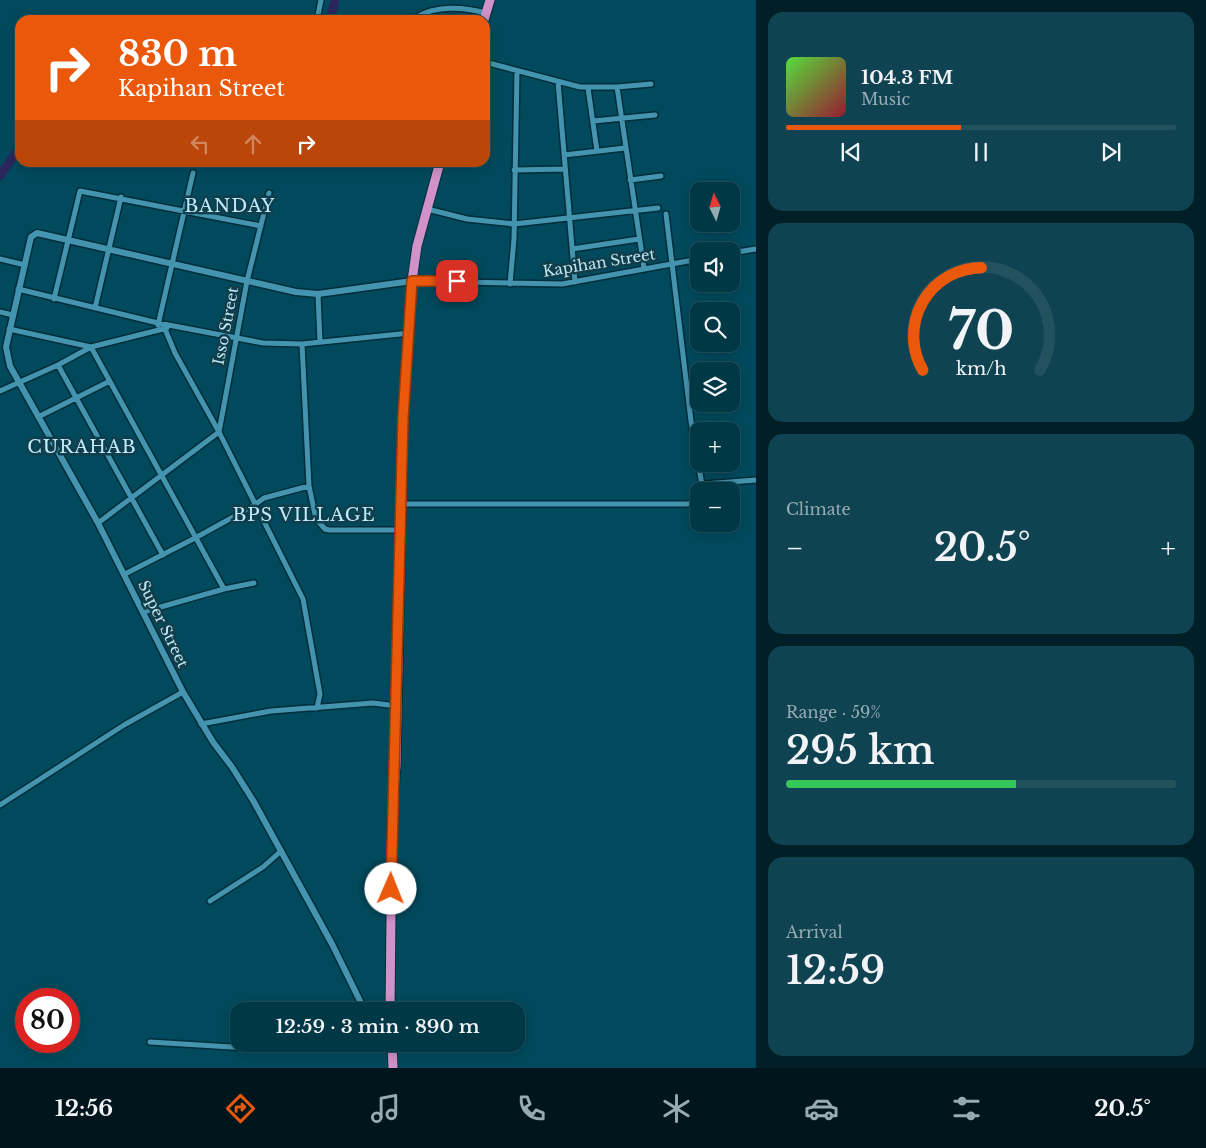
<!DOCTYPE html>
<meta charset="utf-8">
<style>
body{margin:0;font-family:"Libre Baskerville",serif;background:#0f4351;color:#f1f3f6;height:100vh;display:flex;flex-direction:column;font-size:19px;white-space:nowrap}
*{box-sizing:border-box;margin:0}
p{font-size:16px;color:#96acb3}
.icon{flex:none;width:28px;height:28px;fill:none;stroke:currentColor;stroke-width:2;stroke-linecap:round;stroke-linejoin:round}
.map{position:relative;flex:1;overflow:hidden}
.side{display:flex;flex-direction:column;gap:12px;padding:12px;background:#011f26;width:450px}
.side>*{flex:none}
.guide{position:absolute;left:15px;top:15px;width:475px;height:152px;border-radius:15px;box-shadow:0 2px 12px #0003,0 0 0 1px #23525f;background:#ea580c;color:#fff;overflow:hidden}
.needle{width:32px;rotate:355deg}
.buttons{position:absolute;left:690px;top:182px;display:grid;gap:10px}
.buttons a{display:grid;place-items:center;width:50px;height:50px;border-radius:10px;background:#013846;box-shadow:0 2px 12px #0003,0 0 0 1px #23525f;font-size:25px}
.speed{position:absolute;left:15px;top:988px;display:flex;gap:10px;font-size:25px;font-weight:700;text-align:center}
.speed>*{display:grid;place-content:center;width:65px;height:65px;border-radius:50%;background:#013846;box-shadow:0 2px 12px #0003,0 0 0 1px #23525f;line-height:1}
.speed .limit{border:8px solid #d22;background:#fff;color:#111}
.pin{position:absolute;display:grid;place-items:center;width:42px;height:42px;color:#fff;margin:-21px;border-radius:10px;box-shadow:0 2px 8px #0006}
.me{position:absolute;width:55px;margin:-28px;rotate:1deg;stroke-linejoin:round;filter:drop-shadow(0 0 4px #0008)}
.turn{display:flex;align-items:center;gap:18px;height:105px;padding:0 20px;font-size:22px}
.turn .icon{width:65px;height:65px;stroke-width:2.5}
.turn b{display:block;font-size:35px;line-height:42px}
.lanes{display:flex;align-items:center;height:48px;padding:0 20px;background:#0003;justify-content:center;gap:25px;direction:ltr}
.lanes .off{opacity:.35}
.big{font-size:38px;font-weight:600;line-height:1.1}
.side .widget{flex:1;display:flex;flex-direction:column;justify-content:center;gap:8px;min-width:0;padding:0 18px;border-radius:15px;background:#0f4351}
.side .dial{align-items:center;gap:0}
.dial svg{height:130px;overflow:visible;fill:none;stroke:#23525f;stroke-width:7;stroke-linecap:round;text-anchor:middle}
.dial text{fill:#f1f3f6;stroke:none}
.song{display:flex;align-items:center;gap:15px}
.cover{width:60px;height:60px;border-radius:8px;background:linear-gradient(135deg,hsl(110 70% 55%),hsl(350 70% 35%))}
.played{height:5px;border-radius:2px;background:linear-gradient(90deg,#ea580c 45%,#23525f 45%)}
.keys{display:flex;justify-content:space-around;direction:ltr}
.heat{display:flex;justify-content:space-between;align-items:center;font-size:28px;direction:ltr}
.charge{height:8px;border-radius:4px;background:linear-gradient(90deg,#34c759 59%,#23525f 0)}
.trip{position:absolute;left:230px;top:1002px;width:295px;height:50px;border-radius:15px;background:#013846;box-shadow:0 2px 12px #0003,0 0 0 1px #23525f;font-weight:600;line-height:50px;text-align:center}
.dock{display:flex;height:80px;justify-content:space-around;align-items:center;background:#00161c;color:#96acb3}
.dock .icon{width:35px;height:35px}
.dock .selected{color:#ea580c}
.dock b{font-size:22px;color:#f1f3f6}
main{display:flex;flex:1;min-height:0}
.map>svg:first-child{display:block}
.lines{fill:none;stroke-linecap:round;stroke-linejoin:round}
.river{stroke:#2b275e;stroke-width:9}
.minor-casing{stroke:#002e3b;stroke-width:8}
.tertiary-casing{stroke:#002e3b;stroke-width:9}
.trunk-casing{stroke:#002e3b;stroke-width:11}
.minor{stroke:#4494af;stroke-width:5}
.tertiary{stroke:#4494af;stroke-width:6}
.trunk{stroke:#d092c8;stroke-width:9}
.route-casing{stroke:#983908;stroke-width:12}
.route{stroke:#ea580c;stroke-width:9}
.labels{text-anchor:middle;stroke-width:5;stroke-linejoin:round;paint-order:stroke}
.street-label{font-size:15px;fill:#c0e5f3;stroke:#123e4b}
.quarter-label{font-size:18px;letter-spacing:1px;fill:#beecfd;stroke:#123e4b}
</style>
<main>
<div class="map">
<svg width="756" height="1068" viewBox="0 0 756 1068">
<rect width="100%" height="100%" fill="#014a5d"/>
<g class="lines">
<path class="river" d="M330,20L335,0
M0,176L20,147"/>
<g class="minor-casing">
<path id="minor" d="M417,17C436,5 464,7 486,13
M317,20L321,0
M485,62L580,87H617L651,84
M558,82L575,282
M617,87L644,268
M588,88L597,151
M593,121L655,115
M564,155L625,148
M514,170L565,169
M630,180L661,176
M427,209L467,219L514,224L658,208
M666,214L691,421L702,485
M572,249L639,239
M731,253L756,249
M0,259L25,265
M412,281L562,284L699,259
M510,284L514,239L517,71
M18,289L158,323L263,343L302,344L410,333
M318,294L320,342
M54,299L80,191L261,226
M95,308L121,197
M0,312L13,315
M158,325L193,173
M9,329L91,347L224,589
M165,329L175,353L219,432L303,599L320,694L317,708
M302,344L309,486L316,519L325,529L329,530H400
M58,365L163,555
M0,391L58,365L91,347L167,328
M38,417L110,381
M699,491L704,484L756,480
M401,504H688L696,501L699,493
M98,523L219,432L247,281L269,193
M125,574L197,537L253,506L264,498L309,486
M143,612L224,589L254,583
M201,724L271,711L373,703L397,706
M0,805L124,725L183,692
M210,901L263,867L281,851
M150,1042L248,1048L316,1044"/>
</g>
<g class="tertiary-casing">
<path id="tertiary" d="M365,1011L332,944L254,802L232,767L213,742L183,692L98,523L10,366L6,347L31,237L37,233L296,292L318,294L412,281"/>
</g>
<g class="trunk-casing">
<path id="trunk" d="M484,20L490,0
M390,1011L392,819L396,765L403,418L412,281L417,246L440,162
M392,1044L393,1068"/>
</g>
<use href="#minor" class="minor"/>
<use href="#tertiary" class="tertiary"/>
<use href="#trunk" class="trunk"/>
</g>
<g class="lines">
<g class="route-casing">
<path id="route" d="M391,889L403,418L412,281H457"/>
</g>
<use href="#route" class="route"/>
</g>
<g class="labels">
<g class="street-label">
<text transform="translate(599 263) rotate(-9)" y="5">Kapihan Street</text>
<text transform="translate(226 326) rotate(-79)" y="5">Isso Street</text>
<text transform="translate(163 624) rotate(64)" y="5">Super Street</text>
</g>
<g class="quarter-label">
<text x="230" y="212">BANDAY</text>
<text x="82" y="453">CURAHAB</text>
<text x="304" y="521">BPS VILLAGE</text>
</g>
</g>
</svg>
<div class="buttons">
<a><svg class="needle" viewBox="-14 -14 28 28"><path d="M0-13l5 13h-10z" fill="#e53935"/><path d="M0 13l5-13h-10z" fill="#96acb3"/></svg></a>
<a><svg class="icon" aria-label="sound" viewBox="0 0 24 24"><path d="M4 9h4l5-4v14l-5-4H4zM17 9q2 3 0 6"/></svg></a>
<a><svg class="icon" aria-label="search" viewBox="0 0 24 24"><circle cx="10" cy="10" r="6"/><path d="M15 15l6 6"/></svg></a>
<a><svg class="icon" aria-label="layers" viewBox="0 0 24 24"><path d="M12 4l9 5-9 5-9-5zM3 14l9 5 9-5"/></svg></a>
<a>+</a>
<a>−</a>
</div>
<div class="speed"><div class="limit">80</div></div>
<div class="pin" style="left:457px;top:281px;background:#d93025"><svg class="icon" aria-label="arrive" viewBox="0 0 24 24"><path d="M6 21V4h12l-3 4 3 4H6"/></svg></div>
<svg class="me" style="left:391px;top:889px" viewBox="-20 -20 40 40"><circle r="19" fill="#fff"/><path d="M0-13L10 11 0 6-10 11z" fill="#ea580c"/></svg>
<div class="trip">12:59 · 3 min · 890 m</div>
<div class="guide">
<div class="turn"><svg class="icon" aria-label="right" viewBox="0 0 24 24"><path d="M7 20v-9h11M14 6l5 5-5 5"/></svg><div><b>830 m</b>Kapihan Street</div></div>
<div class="lanes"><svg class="icon off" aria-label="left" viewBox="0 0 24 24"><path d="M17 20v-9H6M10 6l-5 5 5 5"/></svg><svg class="icon off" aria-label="ahead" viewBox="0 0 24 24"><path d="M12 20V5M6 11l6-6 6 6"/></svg><svg class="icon" aria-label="right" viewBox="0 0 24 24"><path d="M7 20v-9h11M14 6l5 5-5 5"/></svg></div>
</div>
</div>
<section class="side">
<div class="widget">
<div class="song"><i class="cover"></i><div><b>104.3 FM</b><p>Music</p></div></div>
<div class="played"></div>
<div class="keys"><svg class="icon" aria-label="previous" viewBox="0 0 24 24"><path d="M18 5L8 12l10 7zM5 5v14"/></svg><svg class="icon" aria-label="pause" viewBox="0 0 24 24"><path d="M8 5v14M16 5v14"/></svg><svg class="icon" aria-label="next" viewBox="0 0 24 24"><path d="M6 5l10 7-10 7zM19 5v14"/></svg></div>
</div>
<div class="widget dial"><svg viewBox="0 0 100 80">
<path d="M14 69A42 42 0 1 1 86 69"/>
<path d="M14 69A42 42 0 0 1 50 6" stroke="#ea580c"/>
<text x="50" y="56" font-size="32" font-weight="700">70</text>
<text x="50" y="72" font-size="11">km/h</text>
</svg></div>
<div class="widget"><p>Climate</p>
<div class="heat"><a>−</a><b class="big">20.5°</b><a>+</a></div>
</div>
<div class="widget"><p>Range · 59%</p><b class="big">295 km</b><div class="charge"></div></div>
<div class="widget"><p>Arrival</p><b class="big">12:59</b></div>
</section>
</main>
<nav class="dock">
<b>12:56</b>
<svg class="icon selected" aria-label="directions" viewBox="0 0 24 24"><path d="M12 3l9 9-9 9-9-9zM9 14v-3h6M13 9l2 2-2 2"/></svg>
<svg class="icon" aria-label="music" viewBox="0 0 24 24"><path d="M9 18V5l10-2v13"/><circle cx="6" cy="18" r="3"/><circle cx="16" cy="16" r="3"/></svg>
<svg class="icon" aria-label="phone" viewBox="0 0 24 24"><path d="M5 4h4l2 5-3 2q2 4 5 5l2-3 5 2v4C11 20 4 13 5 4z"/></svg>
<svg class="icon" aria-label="climate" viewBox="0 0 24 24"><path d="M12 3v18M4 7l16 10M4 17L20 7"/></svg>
<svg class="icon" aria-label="car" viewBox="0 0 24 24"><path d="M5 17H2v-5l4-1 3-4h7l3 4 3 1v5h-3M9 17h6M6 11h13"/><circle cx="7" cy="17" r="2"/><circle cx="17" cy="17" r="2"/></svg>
<svg class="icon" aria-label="filters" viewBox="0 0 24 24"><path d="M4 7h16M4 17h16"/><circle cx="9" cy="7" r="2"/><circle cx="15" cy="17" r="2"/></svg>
<b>20.5°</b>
</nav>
